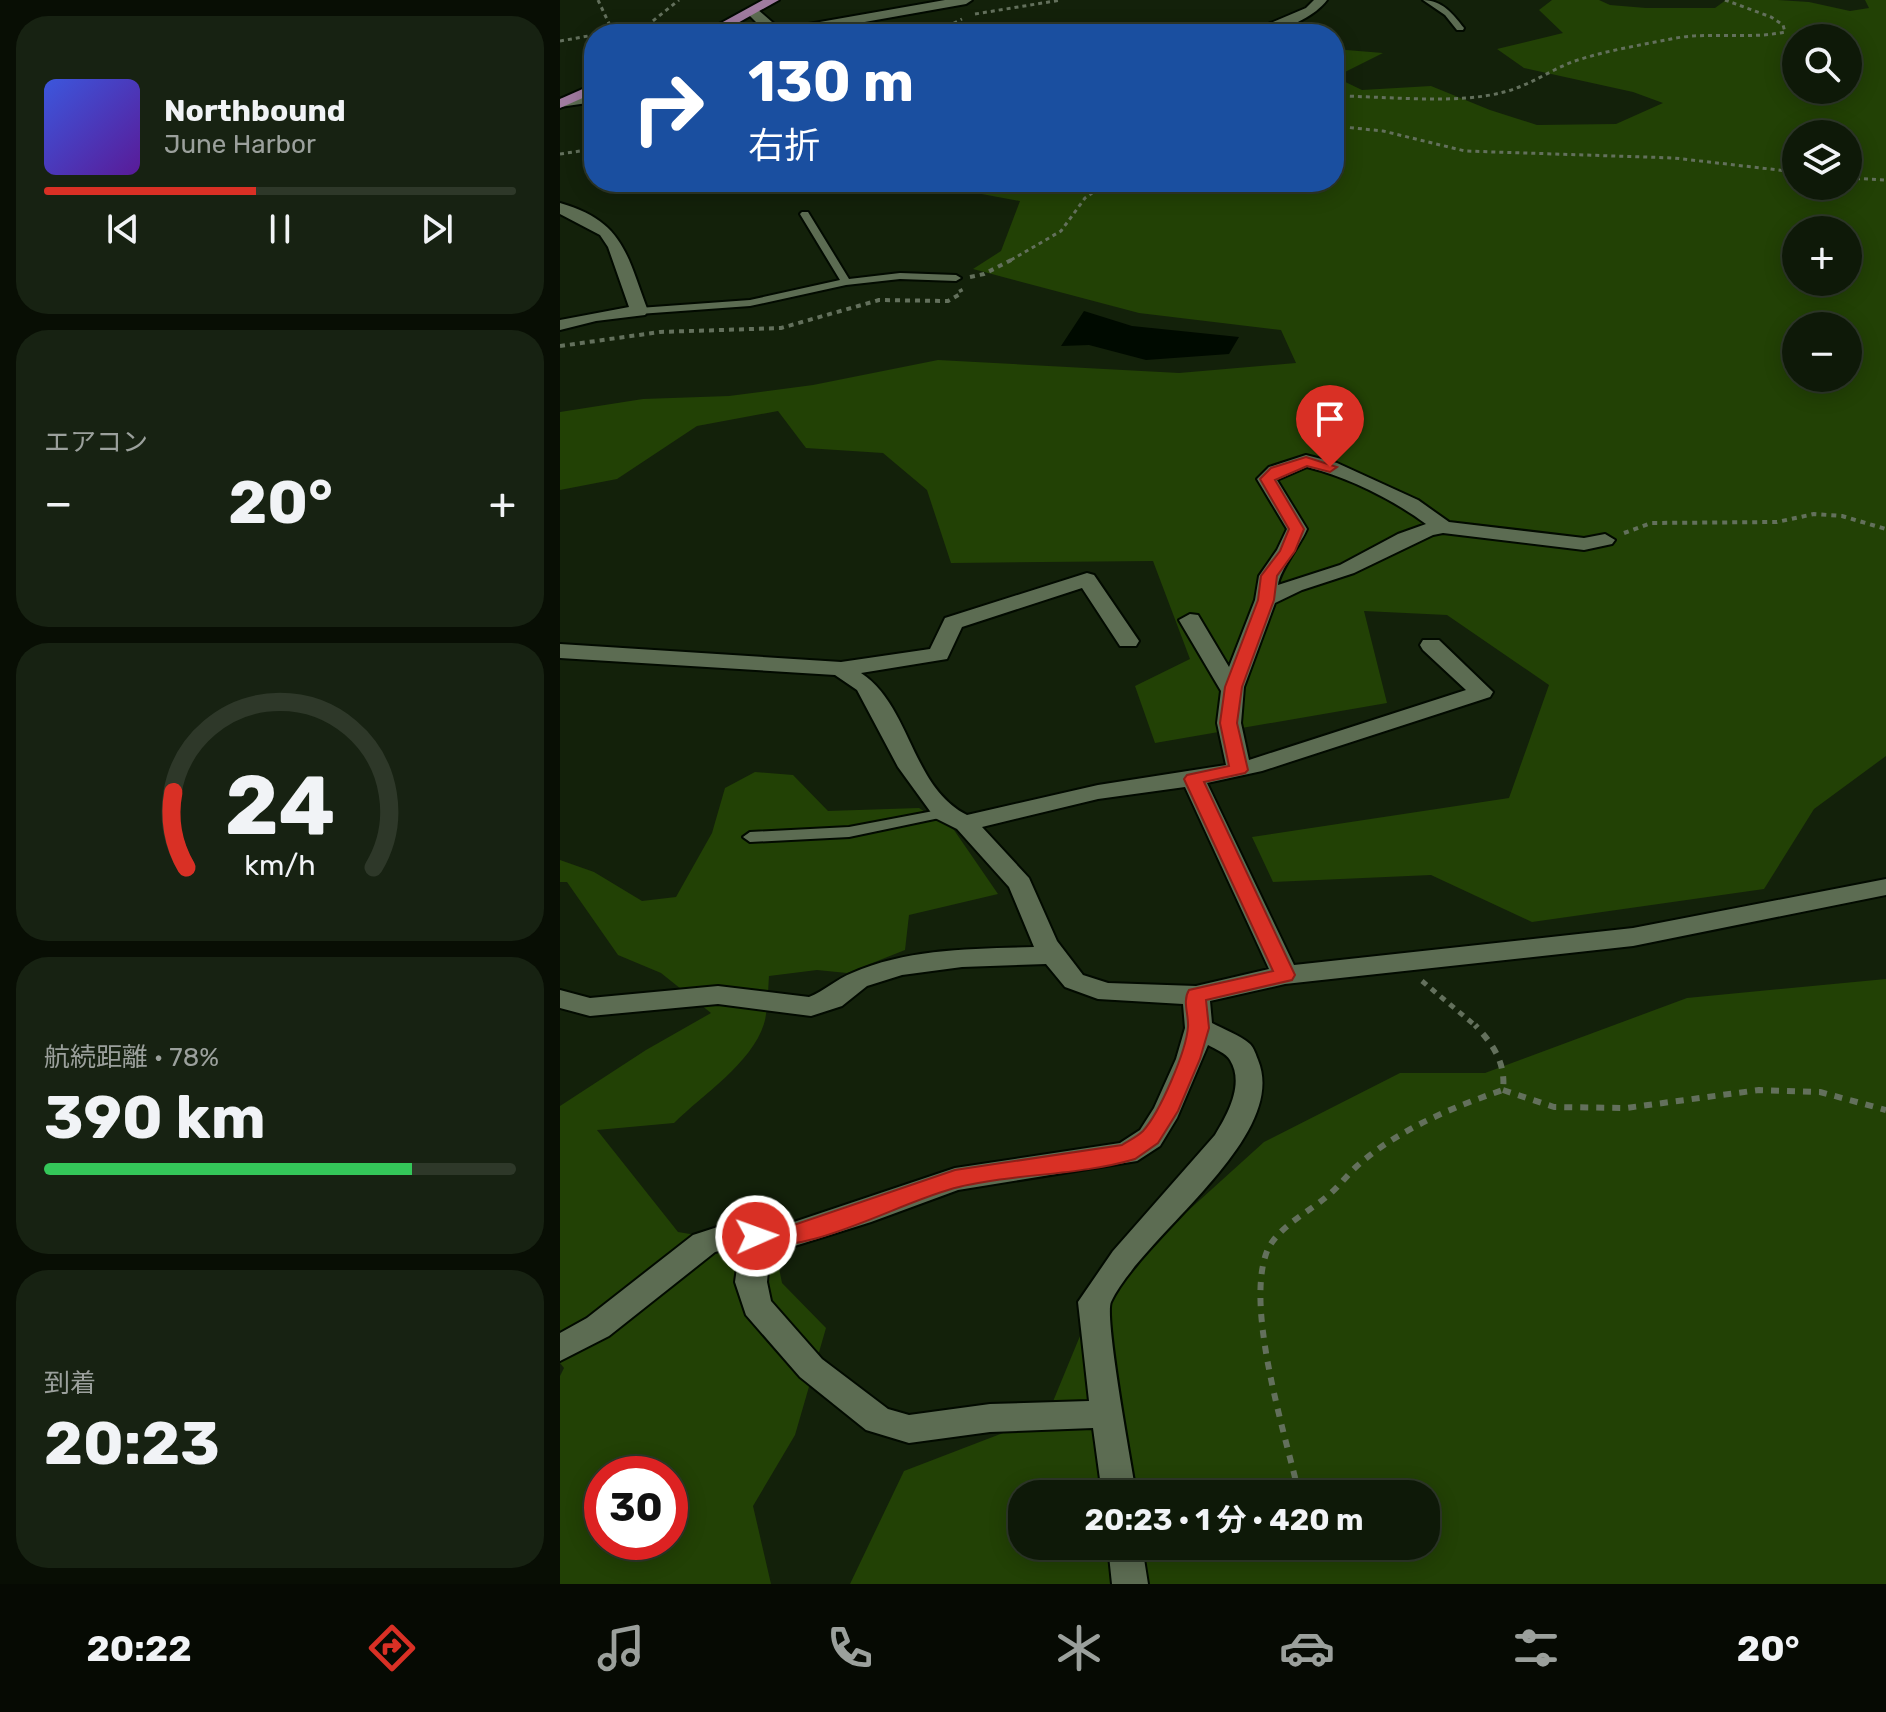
<!DOCTYPE html>
<html lang="ja">
<meta charset="utf-8">
<style>
body{margin:0;font-family:Rubik,"Noto Sans JP",sans-serif;background:#172212;color:#f1f3f6;height:100vh;display:flex;flex-direction:column;font-size:30px;white-space:nowrap}
*{box-sizing:border-box;margin:0}
p{font-size:26px;color:#9ba09c}
.icon{flex:none;width:44px;height:44px;fill:none;stroke:currentColor;stroke-width:2;stroke-linecap:round;stroke-linejoin:round}
.map{position:relative;flex:1;overflow:hidden}
.side{display:flex;flex-direction:column;gap:16px;padding:16px;background:#080e04;width:560px}
.side>*{flex:none}
.guide{position:absolute;left:24px;top:24px;width:760px;height:168px;border-radius:32px;box-shadow:0 4px 20px #0003,0 0 0 2px #2e3829;background:#1a4fa0;color:#fff;overflow:hidden}
.fabs{position:absolute;left:1222px;top:24px;display:grid;gap:16px}
.fabs a{display:grid;place-items:center;width:80px;height:80px;border-radius:50%;background:#0e1908;box-shadow:0 4px 20px #0003,0 0 0 2px #2e3829;font-size:40px}
.speed{position:absolute;left:24px;top:1456px;display:flex;gap:16px;font-size:40px;font-weight:700;text-align:center}
.speed>*{display:grid;place-content:center;width:104px;height:104px;border-radius:50%;background:#0e1908;box-shadow:0 4px 20px #0003,0 0 0 2px #2e3829;line-height:1}
.speed .limit{border:12px solid #d22;background:#fff;color:#111}
.pin{position:absolute;display:grid;place-items:center;width:68px;height:68px;color:#fff;margin:-82px -34px;border-radius:50% 50% 50% 0;rotate:-45deg;box-shadow:0 0 8px #0007}
.pin .icon{rotate:45deg}
.me{position:absolute;width:88px;margin:-44px;rotate:88deg;stroke-linejoin:round;filter:drop-shadow(0 0 6px #0008)}
.turn{display:flex;align-items:center;gap:28px;height:168px;padding:0 32px;font-size:36px}
.turn .icon{width:104px;height:104px;stroke-width:2.5}
.turn b{display:block;font-size:56px;line-height:68px}
.big{font-size:60px;font-weight:700;line-height:1.1}
.side .tile{flex:1;display:flex;flex-direction:column;justify-content:center;gap:12px;min-width:0;padding:0 28px;border-radius:32px;background:#172212}
.side .dial{align-items:center;gap:0}
.dial svg{height:208px;overflow:visible;fill:none;stroke:#2e3829;stroke-width:7;stroke-linecap:round;text-anchor:middle}
.dial text{fill:#f1f3f6;stroke:none}
.song{display:flex;align-items:center;gap:24px}
.cover{width:96px;height:96px;border-radius:12px;background:linear-gradient(135deg,hsl(230 70% 55%),hsl(270 70% 35%))}
.played{height:8px;border-radius:4px;background:linear-gradient(90deg,#d93025 45%,#2e3829 45%)}
.keys{display:flex;justify-content:space-around;direction:ltr}
.heat{display:flex;justify-content:space-between;align-items:center;font-size:44px;direction:ltr}
.charge{height:12px;border-radius:6px;background:linear-gradient(90deg,#34c759 78%,#2e3829 0)}
.trip{position:absolute;left:448px;top:1480px;width:432px;height:80px;border-radius:32px;background:#0e1908;box-shadow:0 4px 20px #0003,0 0 0 2px #2e3829;font-weight:700;line-height:80px;text-align:center}
.dock{display:flex;height:128px;justify-content:space-around;align-items:center;background:#060a03;color:#9ba09c}
.dock .icon{width:56px;height:56px}
.dock .active{color:#d93025}
.dock b{font-size:36px;color:#f1f3f6}
main{display:flex;flex:1;min-height:0}
.map>svg:first-child{display:block}
.green{fill:#224105;fill-rule:evenodd}
.water{fill:#000a00}
.lines{fill:none;stroke-linecap:round;stroke-linejoin:round}
.lane-casing{stroke:#020a00;stroke-width:4}
.street-casing{stroke:#020a00;stroke-width:4}
.primary-casing{stroke:#020a00;stroke-width:4}
.path-far3{stroke:#63705c;stroke-width:3;stroke-dasharray:4 4;stroke-linecap:butt}
.path-far2{stroke:#63705c;stroke-width:4;stroke-dasharray:5 5;stroke-linecap:butt}
.path-far1{stroke:#63705c;stroke-width:5;stroke-dasharray:6 6;stroke-linecap:butt}
.path{stroke:#63705c;stroke-width:6;stroke-dasharray:8 8;stroke-linecap:butt}
.lane{fill:#5c6c52;fill-rule:evenodd}
.street{fill:#5c6c52;fill-rule:evenodd}
.primary{fill:#a07ba0;fill-rule:evenodd}
.route{fill:#d93025;stroke:#8d1f18;stroke-width:2}
</style>
<main>
<section class="side">
<div class="tile">
<div class="song"><i class="cover"></i><div><b>Northbound</b><p>June Harbor</p></div></div>
<div class="played"></div>
<div class="keys"><svg class="icon" aria-label="previous" viewBox="0 0 24 24"><path d="M18 5L8 12l10 7zM5 5v14"/></svg><svg class="icon" aria-label="pause" viewBox="0 0 24 24"><path d="M8 5v14M16 5v14"/></svg><svg class="icon" aria-label="next" viewBox="0 0 24 24"><path d="M6 5l10 7-10 7zM19 5v14"/></svg></div>
</div>
<div class="tile"><p>エアコン</p>
<div class="heat"><a>−</a><b class="big">20°</b><a>+</a></div>
</div>
<div class="tile dial"><svg viewBox="0 0 100 80">
<path d="M14 69A42 42 0 1 1 86 69"/>
<path d="M14 69A42 42 0 0 1 9 40" stroke="#d93025"/>
<text x="50" y="56" font-size="32" font-weight="700">24</text>
<text x="50" y="72" font-size="11">km/h</text>
</svg></div>
<div class="tile"><p>航続距離 · 78%</p><b class="big">390 km</b><div class="charge"></div></div>
<div class="tile"><p>到着</p><b class="big">20:23</b></div>
</section>
<div class="map">
<svg width="1326" height="1584" viewBox="0 0 1326 1584">
<rect width="100%" height="100%" fill="#13210a"/>
<path class="green" d="M992,0H1039L1050,5L1086,8H1155L1166,0H1218L1249,2L1290,11L1309,8L1305,0H1326V756L1254,809L1204,889L972,922L871,875L713,882L692,837L949,798L989,685L887,615L804,611L827,703L595,743L575,686L630,659L593,561L391,563L367,490L323,453L246,448L218,411L137,426L57,479L0,490V412L83,399L169,396L253,385L378,360L619,373L736,363L721,330L579,313L413,269L441,251L460,201L384,187L380,182H774V49L823,53L775,77L802,90L871,86L930,110L977,125L1056,124L1103,103L1073,92L964,68L937,49L1003,33L979,10ZM1236,38H1288V90H1236ZM1236,134H1288V186H1236ZM1236,230H1288V282H1236ZM1236,326H1288V378H1236Z
M195,772L233,775L268,811L359,808L394,830L438,894L349,915L345,950L287,973L257,970L209,976C208,990 208,1006 205,1020C195,1061 143,1094 114,1123L37,1130L118,1232L215,1248L222,1283L266,1328L235,1435L193,1506L211,1584H0V1376L4,1368L0,1363V1106L86,1050L151,1013L101,973L58,955L7,882H0V860L34,872L82,901L116,897L152,833L165,788ZM42,1474H110V1542H42Z
M1326,979V1584H290L344,1471L487,1416L534,1302L599,1237L704,1142L840,1073H925L1127,998ZM462,1494H866V1546H462Z"/>
<path class="water" d="M524,311L572,326L679,337L669,354L586,360L529,345L501,346Z"/>
<g class="lines">
<g class="lane-casing">
<path id="lane" d="M863,0C882,0 893,14 904,28L903,30H897L885,15Z
M242,212H248L289,279L340,273L396,275L401,278L396,281L340,279L286,285L190,306L79,314L74,311L79,308L190,300L280,280L240,214Z
M384,809L391,813L389,816L289,837L190,842L183,837L190,832L289,827Z"/>
</g>
<g class="street-casing">
<path id="street" d="M385,0H412L406,4L237,34H208L186,12L197,9L220,29Z
M754,0H767C750,22 713,34 685,34L746,8Z
M34,94V102L0,107V99Z
M0,203C64,221 67,256 88,311L85,315L36,321L0,330V320L69,307L48,247L40,235L0,214Z
M746,455L777,463L858,500L889,522L1024,538L1045,534L1055,540L1052,544L1024,550L883,533L873,535L794,573L742,590L715,603L684,687L681,723L689,760L906,690L863,650L860,645L863,640H879L933,692L930,697L702,771L647,783L734,965L1073,928L1326,879V895L1073,946L725,984L650,1001L652,1023C663,1029 680,1035 690,1044C694,1048 696,1055 698,1060C730,1138 582,1236 551,1302C544,1318 572,1466 576,1494H542L533,1428L430,1432L349,1443L306,1430L240,1377L186,1315L175,1282L180,1246L155,1252L49,1336L0,1361V1333L27,1318L133,1235L173,1222L225,1225L395,1168L560,1143L580,1130L594,1108L616,1059L625,1028L623,1004L538,999L505,987L486,964L402,967L342,975L307,986L282,1006L251,1016L158,1004L30,1016L0,1008V990L30,998L158,986L249,997C265,991 276,979 292,973C349,948 413,949 474,947L449,887L397,829L375,818L338,767L297,690L275,675L0,658V644L281,662L370,649L385,618L527,573L534,575L579,641L576,646H560L522,588L402,627L387,659L301,673C351,706 351,787 407,815L538,785L666,765L657,723L661,691L619,620L630,614L638,615L669,667L695,600L699,576L717,550L727,529L697,479L709,467ZM747,467C788,477 832,499 866,524L838,534L780,565L718,585C720,569 740,546 747,529L717,480ZM625,787L709,969L636,986L548,983L523,975L497,941L469,878L422,827L538,799ZM648,1045C655,1049 666,1053 670,1060C685,1084 667,1115 655,1135L553,1251L518,1302L529,1401L430,1404L349,1415L328,1409L262,1359L211,1301L207,1282L210,1248L225,1249L311,1222L398,1190L577,1161L600,1146L617,1118Z
M548,1546H582L588,1584H552Z"/>
</g>
<g class="primary-casing">
<path id="primary" d="M203,0H219L158,34H141Z
M34,84V93L0,108V99Z"/>
</g>
<path class="path-far3" d="M38,0L52,30
M415,14L501,0
M39,34L89,24L119,0
M372,34L402,19
M0,41L34,35
M774,96C824,96 897,105 944,92C972,85 994,67 1021,59C1050,50 1081,45 1111,39C1149,31 1187,40 1225,32L1223,25L1211,17L1165,0
M774,126L823,131L905,151L1114,158L1236,172
M0,154L34,149
M1288,178L1326,180
M451,260L501,231L525,198L548,182"/>
<path class="path-far2" d="M410,277L424,274L455,258
M0,346L100,332L221,328L319,300L388,301L402,293L400,289
M1064,533L1091,523L1217,522L1254,514L1282,516L1326,529"/>
<path class="path-far1" d="M862,981L917,1027"/>
<path class="path" d="M943,1090L994,1107L1066,1108L1199,1090L1260,1092L1326,1110
M739,1494C725,1433 686,1312 706,1254C715,1227 752,1211 772,1192C781,1184 788,1174 797,1166C837,1130 893,1107 943,1090C946,1063 933,1044 915,1025"/>
<use href="#lane" class="lane"/>
<use href="#street" class="street"/>
<use href="#primary" class="primary"/>
</g>
<path class="route" d="M746,457L777,467L770,472L747,466L715,480L744,529L735,551L717,576L714,600L682,687L677,723L688,770L685,773L644,782L735,975L732,980L646,1000L649,1028L640,1059L618,1111L598,1143L575,1159C519,1176 456,1173 399,1187C341,1200 245,1260 188,1242L184,1236L188,1229L196,1227L225,1228L395,1170L562,1145C568,1141 577,1137 583,1131C600,1112 626,1052 628,1027C629,1015 622,1001 629,990L713,971L624,779L627,775L669,766L660,723L665,687L698,600L701,576L720,551L729,529L700,479L711,468Z"/>
</svg>
<div class="fabs">
<a><svg class="icon" aria-label="search" viewBox="0 0 24 24"><circle cx="10" cy="10" r="6"/><path d="M15 15l6 6"/></svg></a>
<a><svg class="icon" aria-label="layers" viewBox="0 0 24 24"><path d="M12 4l9 5-9 5-9-5zM3 14l9 5 9-5"/></svg></a>
<a>+</a>
<a>−</a>
</div>
<div class="speed"><div class="limit">30</div></div>
<div class="pin" style="left:770px;top:467px;background:#d93025"><svg class="icon" aria-label="arrive" viewBox="0 0 24 24"><path d="M6 21V4h12l-3 4 3 4H6"/></svg></div>
<svg class="me" style="left:196px;top:1236px" viewBox="-20 -20 40 40"><circle r="17" fill="#d93025" stroke="#fff" stroke-width="3"/><path d="M0-11L8 9 0 5-8 9z" fill="#fff"/></svg>
<div class="trip">20:23 · 1 分 · 420 m</div>
<div class="guide">
<div class="turn"><svg class="icon" aria-label="right" viewBox="0 0 24 24"><path d="M7 20v-9h11M14 6l5 5-5 5"/></svg><div><b>130 m</b>右折</div></div>
</div>
</div>
</main>
<nav class="dock">
<b>20:22</b>
<svg class="icon active" aria-label="directions" viewBox="0 0 24 24"><path d="M12 3l9 9-9 9-9-9zM9 14v-3h6M13 9l2 2-2 2"/></svg>
<svg class="icon" aria-label="music" viewBox="0 0 24 24"><path d="M9 18V5l10-2v13"/><circle cx="6" cy="18" r="3"/><circle cx="16" cy="16" r="3"/></svg>
<svg class="icon" aria-label="phone" viewBox="0 0 24 24"><path d="M5 4h4l2 5-3 2q2 4 5 5l2-3 5 2v4C11 20 4 13 5 4z"/></svg>
<svg class="icon" aria-label="climate" viewBox="0 0 24 24"><path d="M12 3v18M4 7l16 10M4 17L20 7"/></svg>
<svg class="icon" aria-label="car" viewBox="0 0 24 24"><path d="M5 17H2v-5l4-1 3-4h7l3 4 3 1v5h-3M9 17h6M6 11h13"/><circle cx="7" cy="17" r="2"/><circle cx="17" cy="17" r="2"/></svg>
<svg class="icon" aria-label="filters" viewBox="0 0 24 24"><path d="M4 7h16M4 17h16"/><circle cx="9" cy="7" r="2"/><circle cx="15" cy="17" r="2"/></svg>
<b>20°</b>
</nav>
